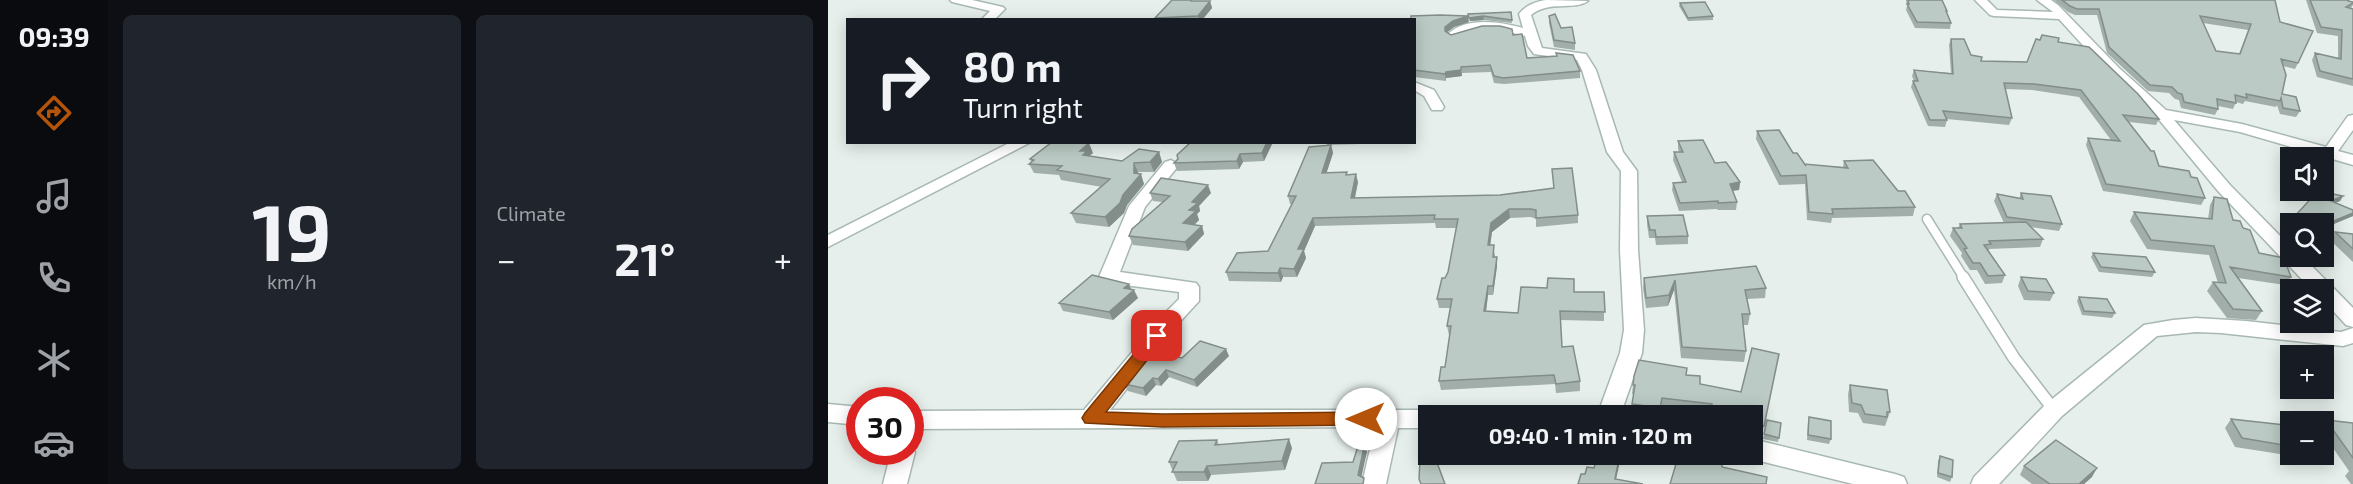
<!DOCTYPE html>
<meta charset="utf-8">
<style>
body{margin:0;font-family:"Exo 2",sans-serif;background:#20242c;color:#f1f3f6;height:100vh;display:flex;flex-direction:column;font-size:22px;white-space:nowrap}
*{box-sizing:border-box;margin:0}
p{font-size:20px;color:#9ea1a6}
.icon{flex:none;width:33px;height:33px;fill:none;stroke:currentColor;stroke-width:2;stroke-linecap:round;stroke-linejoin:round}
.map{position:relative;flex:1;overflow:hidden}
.panel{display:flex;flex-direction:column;gap:15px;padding:15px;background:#0d0f14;width:720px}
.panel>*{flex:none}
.banner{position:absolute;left:18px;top:18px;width:570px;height:126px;border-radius:0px;box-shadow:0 3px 15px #0003;background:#171b24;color:#f1f3f6;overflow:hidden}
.fabs{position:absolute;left:1452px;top:147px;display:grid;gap:12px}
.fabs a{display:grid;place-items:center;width:54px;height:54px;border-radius:0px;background:#171b24;box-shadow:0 3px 15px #0003;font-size:30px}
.speed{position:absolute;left:18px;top:387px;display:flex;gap:12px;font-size:30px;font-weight:700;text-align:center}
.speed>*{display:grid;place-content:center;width:78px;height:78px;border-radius:50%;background:#171b24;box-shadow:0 3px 15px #0003;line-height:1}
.speed .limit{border:9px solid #d22;background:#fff;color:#111}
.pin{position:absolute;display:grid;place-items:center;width:51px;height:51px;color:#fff;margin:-26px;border-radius:12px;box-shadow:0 3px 9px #0006}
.me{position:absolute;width:66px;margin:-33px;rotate:270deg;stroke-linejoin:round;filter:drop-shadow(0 0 4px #0008)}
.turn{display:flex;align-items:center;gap:21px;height:126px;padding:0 18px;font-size:27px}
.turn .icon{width:78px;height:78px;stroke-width:2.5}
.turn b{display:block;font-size:42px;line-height:51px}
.big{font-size:45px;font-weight:700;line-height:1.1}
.panel .card{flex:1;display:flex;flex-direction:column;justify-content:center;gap:9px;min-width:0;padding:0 21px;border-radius:9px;background:#20242c}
.panel .dial{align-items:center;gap:0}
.dial b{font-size:78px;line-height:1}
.heat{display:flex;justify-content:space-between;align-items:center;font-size:33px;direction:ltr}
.panel .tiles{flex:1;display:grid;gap:15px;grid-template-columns:repeat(2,1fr)}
.trip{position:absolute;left:590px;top:405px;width:345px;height:60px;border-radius:0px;background:#171b24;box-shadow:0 3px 15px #0003;font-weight:700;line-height:60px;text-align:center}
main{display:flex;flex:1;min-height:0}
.tabs{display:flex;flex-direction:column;width:108px;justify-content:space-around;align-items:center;background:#090b0e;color:#9ea1a6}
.tabs .icon{width:42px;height:42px}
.tabs .active{color:#b45309}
.tabs b{font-size:27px;color:#f1f3f6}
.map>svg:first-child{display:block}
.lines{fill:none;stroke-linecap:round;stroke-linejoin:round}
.service-far1-casing{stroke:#a8b8b2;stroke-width:11}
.service-casing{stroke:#a8b8b2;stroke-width:14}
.minor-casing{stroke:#a8b8b2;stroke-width:3}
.service-far1{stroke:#fff;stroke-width:8}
.service{stroke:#fff;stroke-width:11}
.minor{fill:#fff;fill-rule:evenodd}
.wall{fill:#a1aea9;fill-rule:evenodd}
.shaded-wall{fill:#838d89}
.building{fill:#bbcac4;stroke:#838d89;stroke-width:1.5;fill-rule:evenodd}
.route{fill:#b45309;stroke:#753606;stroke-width:1.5}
</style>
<main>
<nav class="tabs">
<b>09:39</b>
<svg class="icon active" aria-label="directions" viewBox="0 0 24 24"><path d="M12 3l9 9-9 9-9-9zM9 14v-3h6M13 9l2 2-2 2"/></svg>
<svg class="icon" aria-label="music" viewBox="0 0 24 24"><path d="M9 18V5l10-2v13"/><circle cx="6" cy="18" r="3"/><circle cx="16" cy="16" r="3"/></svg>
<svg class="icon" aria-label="phone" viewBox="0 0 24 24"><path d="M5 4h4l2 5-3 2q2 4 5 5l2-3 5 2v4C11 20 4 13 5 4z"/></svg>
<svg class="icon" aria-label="climate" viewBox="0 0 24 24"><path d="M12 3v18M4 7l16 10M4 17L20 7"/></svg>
<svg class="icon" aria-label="car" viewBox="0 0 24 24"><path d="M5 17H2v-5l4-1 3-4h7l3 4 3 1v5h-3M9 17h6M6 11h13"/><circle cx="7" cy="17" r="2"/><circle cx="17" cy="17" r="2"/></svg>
</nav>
<section class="panel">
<div class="tiles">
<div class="card dial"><b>19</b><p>km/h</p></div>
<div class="card"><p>Climate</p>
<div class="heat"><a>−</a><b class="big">21°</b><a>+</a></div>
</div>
</div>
</section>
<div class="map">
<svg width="1525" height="484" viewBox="0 0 1525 484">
<rect width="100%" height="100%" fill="#e6efeb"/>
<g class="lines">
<g class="service-far1-casing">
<path id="service-far1" d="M1099,219L1136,278"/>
</g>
<g class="service-casing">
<path id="service" d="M1135,277L1186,358L1226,410"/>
</g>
<g class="minor-casing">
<path id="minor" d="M122,0H144L175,7L177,9L166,20H153L162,11L124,2Z
M718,0L760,1C746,11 721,0 703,15L714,48L758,54L768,70L795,152L809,171L810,250L816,330L814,353L792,416H769L792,353L796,330L792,250L793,171L779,152L754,70L749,60L706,54L700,46L697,36L673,30H654L625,39L619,35C638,16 672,22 695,28L691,14C698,5 707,2 718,0Z
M1147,0H1159L1169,10L1225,12L1209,0H1223L1230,5L1291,68L1338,110L1414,124L1498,147L1520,116L1525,115V130L1510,151L1525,155V165L1412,132L1346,120L1402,185L1462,246V256H1474L1525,308V327L1518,325L1496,301V290H1484L1390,191L1328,116L1281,74L1231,19L1166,16L1162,15Z
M586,82L606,90L616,107L614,110H604L596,96L586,90Z
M183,142H203L0,247V235Z
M343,160L351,165L317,207L292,272L368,283L371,287V301L349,325L282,410H600L608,413L610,416H600V428H570L558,484H534L547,427L82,429V411L256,410L335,315L351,299V292L281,283L274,281L271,277L301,206L337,162Z
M1368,318L1418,321L1513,332L1525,328V343L1515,346L1393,333L1368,332L1329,336L1234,416L1171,484H1143L1146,477L1218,404L1316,325L1345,320Z
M0,404L32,407V425L0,422Z
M924,439L1067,474L1076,477L1079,484H1025L924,459L915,454H924Z
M82,445L87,452L79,484H55L63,452H82Z"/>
</g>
<use href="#service-far1" class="service-far1"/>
<use href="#service" class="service"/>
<use href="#minor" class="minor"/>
</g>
<path class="wall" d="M364,0V1H382L384,8L374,20H328L327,18Z
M1078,0H1114L1119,11V14L1123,23L1122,29L1087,28L1078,10L1079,6Z
M1226,0H1447L1452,22L1470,63L1467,69L1455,66L1454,94L1472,111L1468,117L1452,114L1449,105L1448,107L1417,101L1415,104L1408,102L1405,109L1390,106V109L1387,115L1353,108L1351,100L1347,99L1341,93L1320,91L1279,53L1269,15H1247L1240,12ZM1375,23L1420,30L1411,54L1388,51Z
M1478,0H1522L1521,1L1525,2V5L1523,8L1525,9V86L1489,77L1484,60L1487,53L1510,58V36L1489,33Z
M852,3L885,16V20L860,21L851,6Z
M683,12L684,23L656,20L642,21L640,14Z
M721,16L747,43V50L726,47L721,23Z
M586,20L641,22L626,27L619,32L623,35H685L699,58L752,71V78L676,84L666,83L663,72L634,73V76L618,78V81L586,77Z
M1123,39L1143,55L1153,61L1199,62L1230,42L1331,119L1328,125L1301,122L1331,166L1363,177L1377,198L1373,205L1275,191L1258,145L1260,138L1283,140L1251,97L1204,90L1177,89L1184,118L1181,125L1119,119V120L1117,127L1100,126L1083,87L1085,81H1086L1084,76L1086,70L1123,73L1121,45Z
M929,131L965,153L977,165L1015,167L1016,161L1070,191L1087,207L1085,216L1004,218L1003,223L979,220L977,184L951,185L928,139Z
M850,141L887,163L912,182L911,190L904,191L909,202L908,210H890L889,209L851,211L844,190L845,183L854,182L845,160L846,152H851L850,149Z
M363,142H445L436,161L415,162L411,169L349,171L346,163Z
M499,142H532V144L499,145Z
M503,145L505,153L498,173L519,172V175L530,182L527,198L672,195L750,215V223L708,227V219L703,217L682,218L664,232L662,245L667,254V257L669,266L665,295H660L658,311L690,313L746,292H776V321L732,320L734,347L752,381V391L728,393L727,384L613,390L611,381L617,367L622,335H621L619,326L623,308H611L609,299L620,272L629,228H608L607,223L487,226L476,251L478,258L469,277H455L453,282L401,281L398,272L440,251L464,204H462L460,196Z
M331,152L334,162L326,172H310L316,184L299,205L296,213L281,227L248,223L243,213L274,187L233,180L231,175L206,173L201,164L203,162L202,159L265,153L261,156L294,161Z
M322,193H383L371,206L372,211L369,214L371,220L366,225L374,226L376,234L360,251L305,245L301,236L334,202L325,201Z
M1193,193L1234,224L1231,231L1203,227L1215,239L1212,247L1161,249V251L1177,275L1174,283L1157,284L1149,270H1142L1133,256L1134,253L1122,236L1125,228H1130L1132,224L1176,223L1166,201L1169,194L1191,199Z
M1515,196L1512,201L1507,203L1525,210V216L1496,228V224L1463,223L1465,218Z
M1386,197L1405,220L1415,228L1431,253L1463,277L1457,285L1410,278L1434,311L1428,320L1399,318L1379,291L1385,282L1390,283L1381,255L1319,249L1302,221L1306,212L1380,219L1382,205Z
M819,216L860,236V244L828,245L827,238H821L819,224Z
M1507,232L1525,234V262L1502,240Z
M1265,253L1327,272L1324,277L1271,272L1263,257Z
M1193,277L1226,293L1222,301L1196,300L1190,286Z
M816,278L938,288L937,298L919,299L922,314L920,325H915L918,351L916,362L853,358L846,290L840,306L818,308L815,288Z
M301,284L303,289L310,298L285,320L235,311L231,303Z
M1251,297L1287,313L1284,318L1254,315L1249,301Z
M951,354L934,436L924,433V416H882L883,413L833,408L832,416H815L804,414L806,394H804L806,376L859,375L872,384L913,392Z
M401,356L369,387L341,377L333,386L328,385L318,396L300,391L296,384L354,358Z
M1022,385L1062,412L1057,426L1035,423L1030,413L1021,412L1020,394Z
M981,417L1003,439L1001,444L979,440L980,421Z
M1403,419L1462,431V454H1466L1465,456L1407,447L1397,428Z
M939,420L953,423L950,442L935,439Z
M1498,420L1525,423V484H1523L1517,476L1521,471L1496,435V423Z
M389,440L391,445L464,448L457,470L383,475L380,481H349L341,462Z
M1112,456L1124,477L1122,482L1109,477L1110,461Z
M1196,466L1264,477L1256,484H1204L1192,475Z"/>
<path class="shaded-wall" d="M382,1L384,8L374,20H371L370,16Z
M640,16L641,22L626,27L618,33L617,27L625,21Z
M655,16L656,20L642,21L641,18Z
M633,70L634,76L618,78V81L617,74L618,72Z
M439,142H445L436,161L434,153Z
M261,143L265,153L261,156L259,165L252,151Z
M503,145L505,153L496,181L494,173Z
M331,152L334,162L326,172L322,162Z
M412,154L415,162L411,169L409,161Z
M306,163L310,172V178L313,174L316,184L299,205L296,213L281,227L277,217L295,195L306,173Z
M528,174L530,182L525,206L523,198Z
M912,182L911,190L901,191L902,184Z
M380,185L383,193L371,206L372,211L369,214L371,220L359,232L355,223L364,202Z
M1515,196L1512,201L1501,205L1503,201Z
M681,209L682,218L664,232L661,254L660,245L663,223Z
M1525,213V216L1496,228V225Z
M485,218L487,226L476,251L478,258L469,277L466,269L470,249Z
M374,226L376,234L360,251L357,242Z
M669,257V266L665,295V286Z
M452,268L455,277L453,282L450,273Z
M847,280L846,290L840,306L841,295Z
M301,284L304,292L306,290L310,298L285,320L281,312L296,288Z
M660,286V295L657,320L656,311Z
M398,349L401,356L369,387L366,380Z
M338,370L341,377L333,386L330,379Z
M325,378L328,385L318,396L315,388Z
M461,439L464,448L457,470L454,461Z
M537,443L539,452L532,483L530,475Z
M792,454L793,457L787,484V479Z
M379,466L383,475L380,481L376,472Z
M1269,468L1264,477L1256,484H1251Z"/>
<path class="building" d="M344,0H363V1H382L370,16L327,18Z
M1080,0H1114L1119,11H1118L1123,23L1089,22L1079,4H1081Z
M1234,0H1447L1452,22L1485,31L1470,63L1453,59L1458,75L1454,94L1468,97L1472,111L1455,108L1453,98L1452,101L1418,94L1419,98L1407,95L1408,103L1389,99L1390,109L1356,102L1354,94L1350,93L1344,87L1322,85L1281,47L1271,9H1249L1242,6ZM1372,16L1423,24L1412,54L1388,51Z
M1482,0H1520V1L1525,2V3L1518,7L1525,9V79L1492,71L1487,53L1513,59L1514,30L1493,27Z
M877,2L885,16L860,18L852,3Z
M683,12L684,20L655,16L641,18L640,14Z
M727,14L733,28L744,27L747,43L726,40L721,16Z
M612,15L640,16L625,21L617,27V31L623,35L654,26H672L684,29L685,35L694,34L699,58L729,56L728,53L745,55L752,71L675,78L666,76L662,65L633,67V70L618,72L617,74L586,70V20H583V16Z
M1214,35L1231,38L1230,42L1261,47L1310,94L1331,119L1295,115L1323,151H1326L1331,166L1361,171L1363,177L1369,178L1377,198L1278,184L1260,138L1292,141L1253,90L1206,84L1176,83L1184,118L1115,111L1119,120H1102L1085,81H1090L1086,70L1125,74L1123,39H1136L1143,55L1154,57L1153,61L1199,62L1208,39L1212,40Z
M951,130L965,153H969L978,166L977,164L1020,168L1016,161L1045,160L1070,191H1077L1087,207L1004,209L1005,214L981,212L978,175L953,176L929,131Z
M875,140L887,163L898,162L912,182L902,184L909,202L890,203V201L852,203L845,183L858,182L846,152H855L850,141Z
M224,142L261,143L252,151H259L255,155L294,161L311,149L331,152L322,162L306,163V173L313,174L295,195L292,203L277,217L243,213L282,179L229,170L234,166L201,164L206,160L202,159Z
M363,142H439L434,153L412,154L409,161L346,163L350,159L349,155Z
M503,145L494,173L519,172L518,175L528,174L523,198L672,195L726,188L724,169L744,168L750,215L708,218V210L703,209H681L663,223L660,245H666L665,257H669L665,286H660L656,311L690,313L693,287L719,288L720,278L746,279V292H776L777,312L732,311L734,347L745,346L752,381L728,384L726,375L611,381L613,367H617L623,326H619L624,299H609L614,278H617L620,272L630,219H606L607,215L485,218L470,249H476L466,269L452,268L450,273L398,272L409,253L440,251L468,196H460L481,147Z
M333,178L380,185L364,202L370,203L361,210L368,211L355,223L374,226L357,242L301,236L304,229L342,196L322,193Z
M1490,191L1515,196L1503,201L1525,210V213L1496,225V224H1481L1479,221L1465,218Z
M1193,193L1223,196L1234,224L1179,217L1169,194L1195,199Z
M1386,197L1399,199L1405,220L1412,221L1415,228L1422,230L1431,253L1456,258L1463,277L1402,267L1434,311L1405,309L1385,282L1398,283L1386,246L1323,240L1306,212L1384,219Z
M855,215L860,236L828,237L827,230H822L819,216Z
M1198,222L1215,239L1161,241L1163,244L1156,245L1177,275L1160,276L1152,263H1145L1136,249L1139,248L1125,228H1134L1132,224Z
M1507,232L1525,234V249Z
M1265,253L1318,257L1327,272L1273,267Z
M928,266L938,288L917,290L922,314H914L918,351L854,347L847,280L841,295L818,298L816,278Z
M264,275L301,284L296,288L306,290L281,312L231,303Z
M1193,277L1218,279L1226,293L1200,291Z
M1251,297L1279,299L1287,313L1256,311Z
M372,341L398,349L366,380L338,370L330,379L325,378L315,388L296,384L326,351L354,358Z
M924,348L951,354L936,426L924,423V416H907L883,410L884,404L834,398L832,408L804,404L807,385H805L806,376L811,360L859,368L858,375L872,376V384L913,392Z
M1022,385L1059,390L1062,412H1059V417L1037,414L1033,405L1024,403Z
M981,417L1003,421V439L980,435Z
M1403,419L1457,425L1462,431V446L1414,438Z
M939,420L953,423L951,438L936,434Z
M1498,420L1525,423V458Z
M461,439L454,461L379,466L376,472H344L349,462H341L351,441L389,440L387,445Z
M1228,440L1269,468L1251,484H1222L1196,466Z
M531,443H537L530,475L536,478L535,484H487L494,463L525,462Z
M770,454H792L787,479L815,484H750L753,474H757L759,467L766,468Z
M851,454L894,464V467L939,477L938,484H842Z
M1112,456L1125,460L1124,477L1110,473Z
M608,460L617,484H593L591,479L592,461Z"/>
<path class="route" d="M329,331L335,332L337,336L335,340L278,412L334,414L538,412L545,414L547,419L545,423L538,425L334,427L257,423L254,418L257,413L324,332Z"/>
</svg>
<div class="fabs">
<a><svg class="icon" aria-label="sound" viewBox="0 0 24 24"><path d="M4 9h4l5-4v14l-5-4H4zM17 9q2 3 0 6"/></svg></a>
<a><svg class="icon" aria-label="search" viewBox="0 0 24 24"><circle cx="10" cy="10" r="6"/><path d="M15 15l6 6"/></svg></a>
<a><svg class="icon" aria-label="layers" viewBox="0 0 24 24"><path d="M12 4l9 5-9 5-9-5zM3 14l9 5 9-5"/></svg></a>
<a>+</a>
<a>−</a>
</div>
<div class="speed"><div class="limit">30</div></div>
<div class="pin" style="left:329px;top:336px;background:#d93025"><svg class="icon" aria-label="arrive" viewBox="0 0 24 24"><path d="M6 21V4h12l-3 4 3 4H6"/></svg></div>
<svg class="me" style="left:538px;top:419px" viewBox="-20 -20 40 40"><circle r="19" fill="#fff"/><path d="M0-13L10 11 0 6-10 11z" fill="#b45309"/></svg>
<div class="trip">09:40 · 1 min · 120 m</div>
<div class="banner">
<div class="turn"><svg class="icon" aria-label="right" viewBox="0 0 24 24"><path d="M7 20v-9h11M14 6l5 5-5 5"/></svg><div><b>80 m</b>Turn right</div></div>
</div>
</div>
</main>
